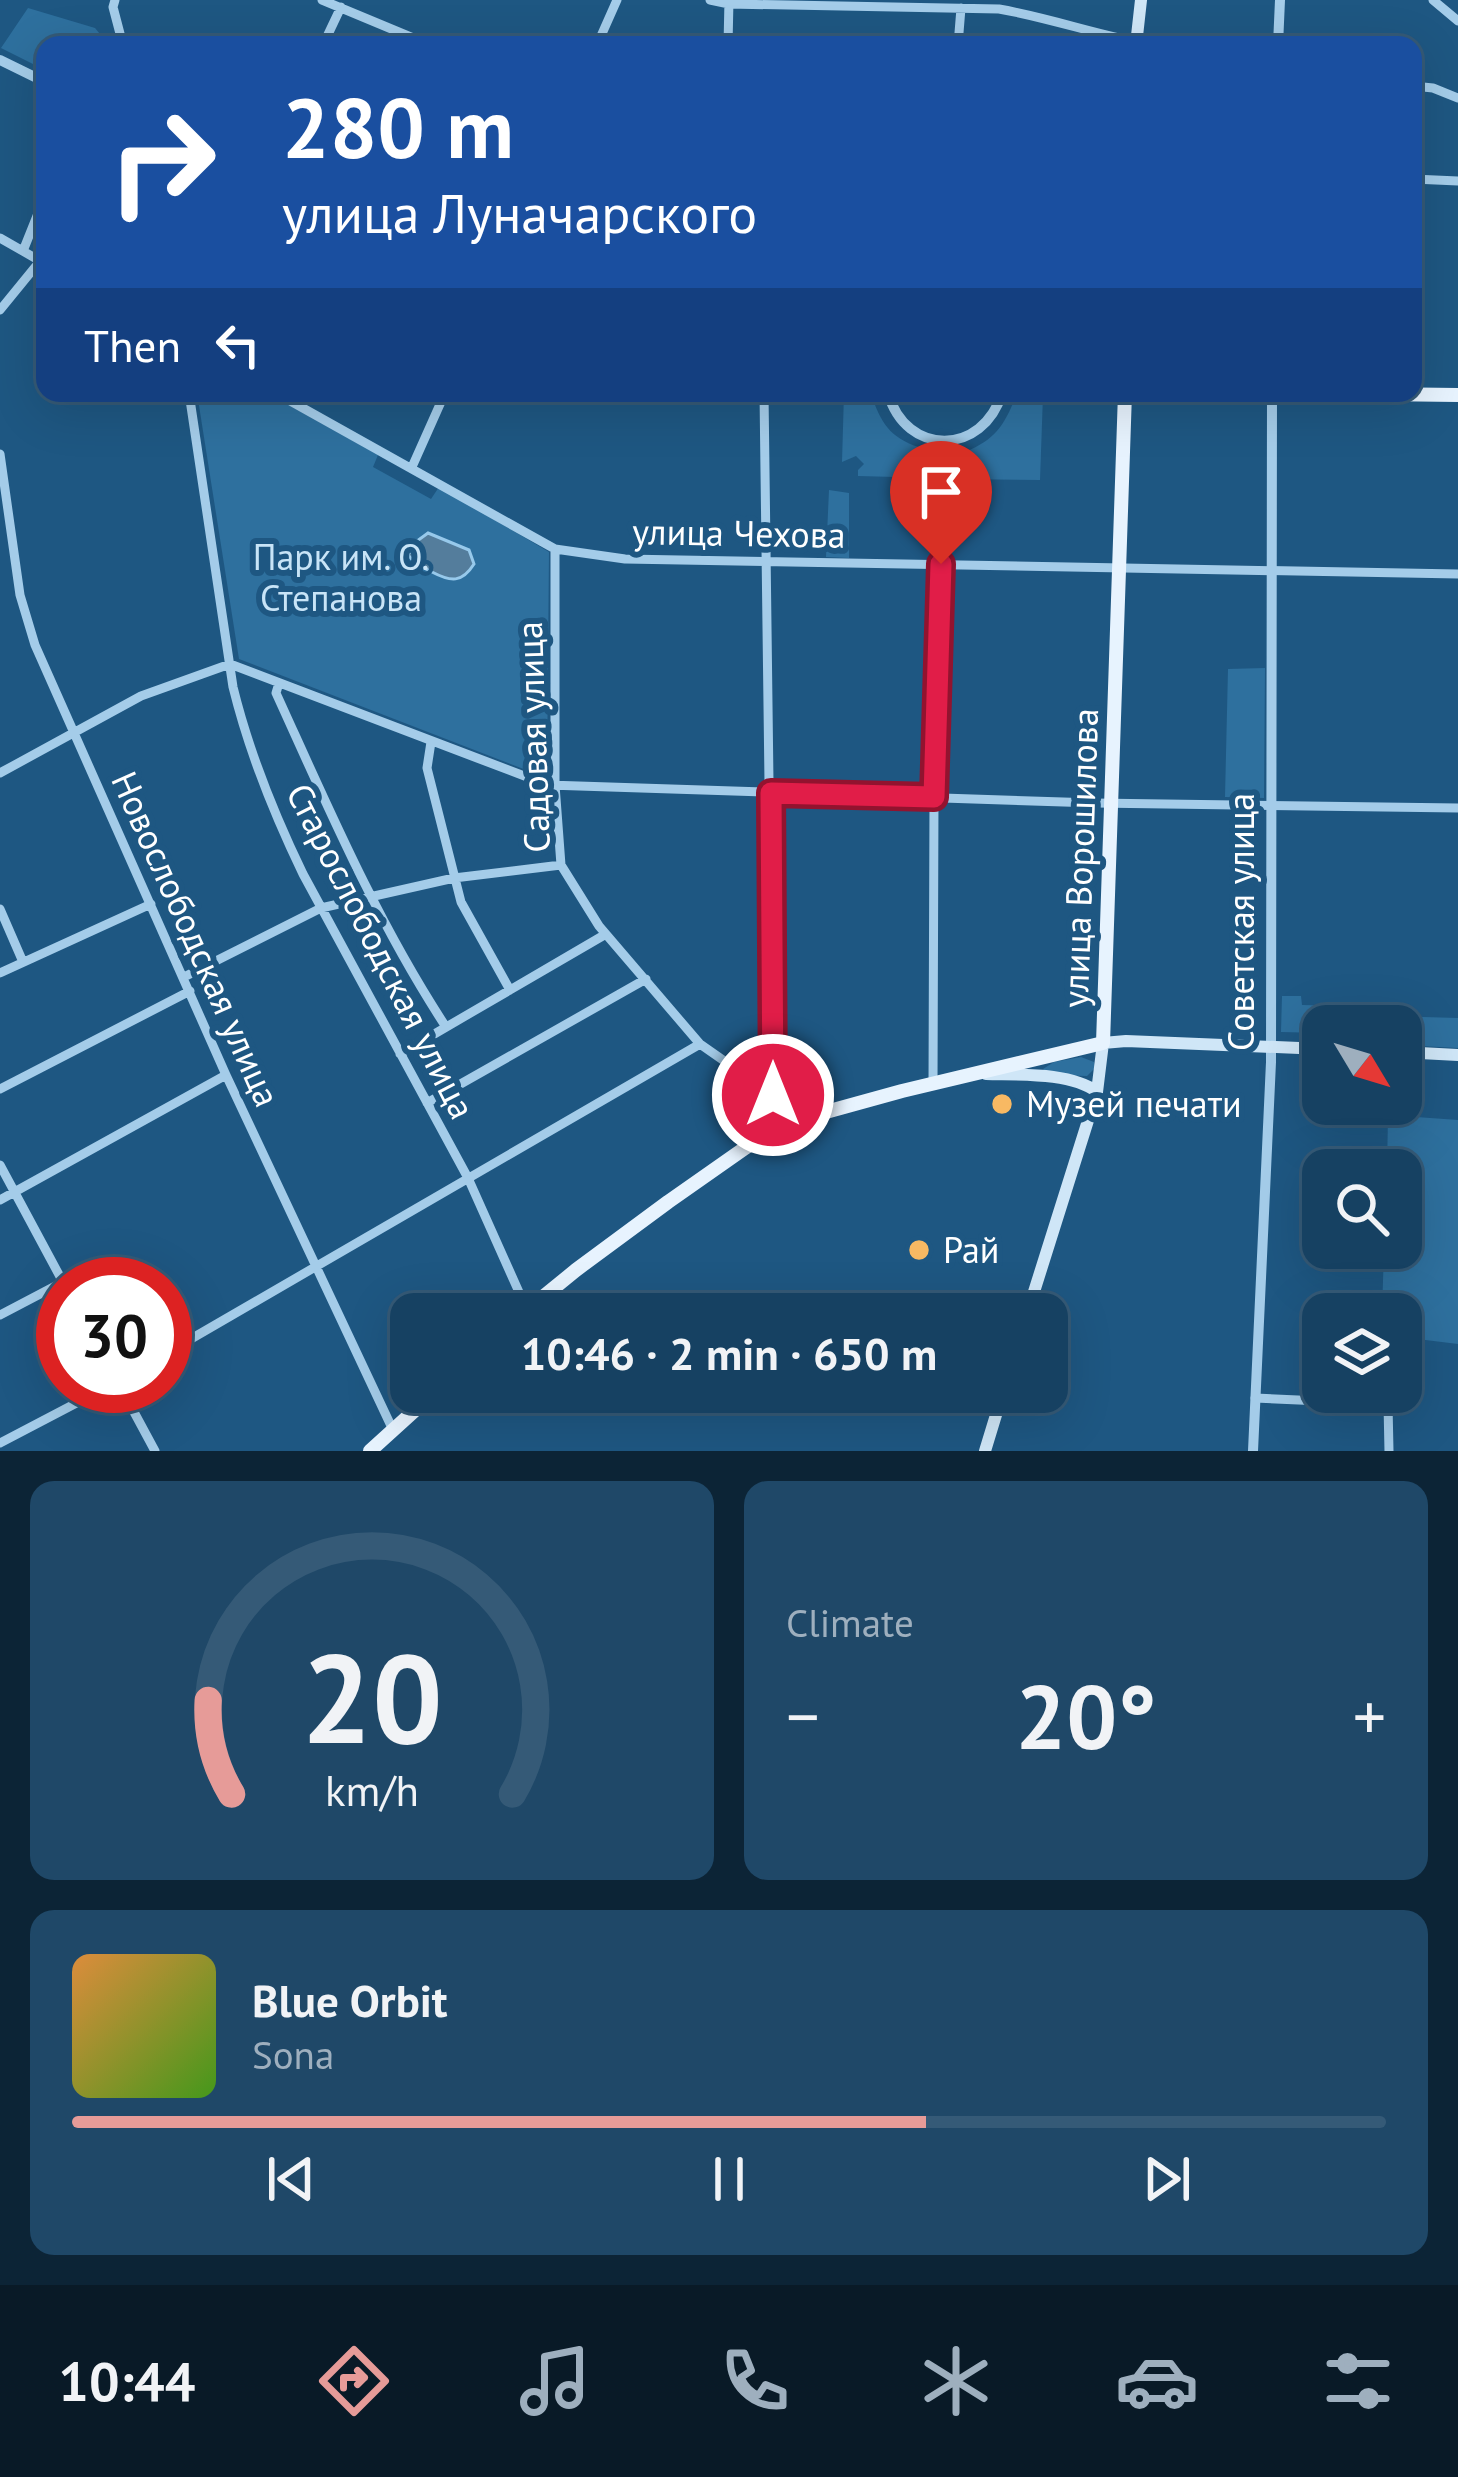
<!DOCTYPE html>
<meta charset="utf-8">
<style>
body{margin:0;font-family:"PT Sans",sans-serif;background:#1f4868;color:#f1f3f6;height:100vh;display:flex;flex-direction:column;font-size:45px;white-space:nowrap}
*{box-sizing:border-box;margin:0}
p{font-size:39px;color:#9eafbe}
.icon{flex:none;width:66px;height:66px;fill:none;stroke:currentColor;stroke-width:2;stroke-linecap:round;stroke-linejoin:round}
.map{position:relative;height:1451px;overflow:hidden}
.sheet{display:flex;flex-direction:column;gap:30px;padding:30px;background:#0c2436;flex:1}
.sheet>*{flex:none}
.top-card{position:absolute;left:36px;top:36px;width:1386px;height:366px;border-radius:24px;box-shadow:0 12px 48px #0002,0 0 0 3px #355a77;background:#1a4fa0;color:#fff;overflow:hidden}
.needle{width:78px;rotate:128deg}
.tools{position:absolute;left:1302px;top:1005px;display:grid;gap:24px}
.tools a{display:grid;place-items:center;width:120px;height:120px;border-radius:24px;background:#164162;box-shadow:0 12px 48px #0002,0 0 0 3px #355a77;font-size:60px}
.speed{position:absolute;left:36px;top:1257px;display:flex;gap:24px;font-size:60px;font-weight:700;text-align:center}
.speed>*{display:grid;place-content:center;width:156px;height:156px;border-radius:50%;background:#164162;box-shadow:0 12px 48px #0002,0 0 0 3px #355a77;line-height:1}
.speed .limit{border:18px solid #d22;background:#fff;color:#111}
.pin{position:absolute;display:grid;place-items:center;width:102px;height:102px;color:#fff;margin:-123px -51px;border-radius:50% 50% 50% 0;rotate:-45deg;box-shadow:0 0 12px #0007}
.pin .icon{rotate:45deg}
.me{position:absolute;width:132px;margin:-66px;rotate:0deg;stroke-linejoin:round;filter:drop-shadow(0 0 9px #0008)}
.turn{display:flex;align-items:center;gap:42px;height:252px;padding:0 48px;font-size:54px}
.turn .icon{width:156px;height:156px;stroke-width:2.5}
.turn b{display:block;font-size:84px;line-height:102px}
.then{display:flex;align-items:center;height:114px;padding:0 48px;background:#0003;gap:24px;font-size:45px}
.big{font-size:90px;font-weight:700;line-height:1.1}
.sheet .widget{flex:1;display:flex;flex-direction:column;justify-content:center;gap:18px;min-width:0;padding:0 42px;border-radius:24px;background:#1f4868}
.sheet .dial{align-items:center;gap:0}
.dial svg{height:312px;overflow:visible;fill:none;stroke:#355a77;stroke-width:7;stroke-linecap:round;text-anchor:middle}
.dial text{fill:#f1f3f6;stroke:none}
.song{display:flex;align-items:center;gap:36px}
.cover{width:144px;height:144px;border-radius:18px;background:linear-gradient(135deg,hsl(30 70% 55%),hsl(100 70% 35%))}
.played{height:12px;border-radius:6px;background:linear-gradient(90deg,#e69b98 65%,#355a77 65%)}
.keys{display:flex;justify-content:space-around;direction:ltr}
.heat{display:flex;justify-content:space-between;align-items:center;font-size:66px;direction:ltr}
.sheet .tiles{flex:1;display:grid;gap:30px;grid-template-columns:1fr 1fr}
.widget:last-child{grid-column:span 2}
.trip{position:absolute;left:390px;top:1293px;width:678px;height:120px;border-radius:24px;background:#164162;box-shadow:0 12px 48px #0002,0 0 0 3px #355a77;font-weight:700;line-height:120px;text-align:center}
.tabs{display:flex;height:192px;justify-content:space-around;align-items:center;background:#091a27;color:#9eafbe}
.tabs .icon{width:84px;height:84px}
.tabs .active{color:#e69b98}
.tabs b{font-size:54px;color:#f1f3f6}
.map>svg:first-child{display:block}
.green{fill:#2e709e}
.water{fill:#547d9c;stroke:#97c9eb;stroke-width:3}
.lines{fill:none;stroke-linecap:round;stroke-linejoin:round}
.pedestrian{stroke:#a4cce9;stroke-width:6}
.minor{stroke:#a4cce9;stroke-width:9}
.tertiary{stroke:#a4cce9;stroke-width:10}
.secondary{stroke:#cfe6f7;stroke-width:12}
.primary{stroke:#e7f3fe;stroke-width:14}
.route-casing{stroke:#92132f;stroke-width:30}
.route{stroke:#e11d48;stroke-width:21}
.poi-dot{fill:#f8b963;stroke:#1e5782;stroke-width:4.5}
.labels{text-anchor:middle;stroke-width:12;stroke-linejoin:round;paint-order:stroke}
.street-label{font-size:36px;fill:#fff;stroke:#1e5782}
.park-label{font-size:36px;fill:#c8e4f7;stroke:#1e5782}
.poi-label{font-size:36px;fill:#fff;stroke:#1e5782;text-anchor:start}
</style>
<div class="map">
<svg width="1458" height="1451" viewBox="0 0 1458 1451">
<rect width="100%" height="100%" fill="#1e5782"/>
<path class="green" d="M28,8L95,28L109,45H45V70L1,48Z
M197,393H267L378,455L373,467L431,499L439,487L549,552L547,778L239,659Z
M844,393L872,397C883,428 893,439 924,449L933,478L858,476V470L864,464L856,456L842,462Z
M1043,395L1040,480L953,479L961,454C991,441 1001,432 1014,401Z
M829,490L849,493V558L826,557Z
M1265,668L1264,798L1225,797L1228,669Z
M1282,996H1301L1302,1005L1382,1007L1379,1014L1357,1026H1323V1033L1281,1032Z
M1388,1016L1458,1018V1048L1401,1045V1026H1388Z
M1081,1057L1094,1062L1095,1068L1087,1076L1049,1075L1043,1069L1054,1062Z
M1388,1115L1458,1120V1344L1401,1337V1314H1382L1384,1248H1401V1170H1387Z"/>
<path class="water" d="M428,533L469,550L474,564C462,583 451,582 432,572C422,567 415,564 408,555L417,541Z"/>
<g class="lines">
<path class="pedestrian" d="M941,564L943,484"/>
<path class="minor" d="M115,0L113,7L123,45
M322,0L430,45
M710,0L729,4L999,9C1051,18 1100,36 1153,45
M1433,0L1458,21
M323,45L341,7
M597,45L617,0
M728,45L729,0
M958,45L961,8
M1413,86L1433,88L1458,98
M1413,179L1458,181
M0,238L42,262
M23,251L45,196
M0,310L40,261
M189,393L233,687C249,752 274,814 303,874L468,1178L527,1310
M276,393L555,549L625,559L1458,574
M764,393L773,1095
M0,454L20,595L35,645L226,1075L393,1430
M412,467L445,393
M555,549V785L561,865L599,926L700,1044L773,1095L786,1123
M279,683L276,693C328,807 377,922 446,1027
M431,742L427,768L461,902L510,990
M0,773L141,696L230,664L548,785L1095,803L1458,808
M0,909L23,962
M0,973L151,904
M184,977L321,908L454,878L561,865
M400,1054L606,934
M933,1084L934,797L941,564
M0,1089L190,991
M427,1103L646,979
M0,1165L64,1284
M0,1200L226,1075
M0,1315L63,1282
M165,1354L700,1044
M120,1386L155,1451
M1255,1398L1388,1404L1389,1451
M0,1443L109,1386"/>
<path class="tertiary" d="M1278,45L1280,0
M0,60L45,82
M888,393C906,457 983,456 1002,393
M1253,1451L1271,1062L1272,393"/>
<path class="secondary" d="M1136,45L1141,0
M1401,1052L1458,1055
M986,1074C1018,1075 1071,1072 1097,1092
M1027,1314L1097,1092L1103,1043L1126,1041L1323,1049
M985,1451L1003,1392"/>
<path class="primary" d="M1297,393L1458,395
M522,1314L576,1270L668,1202L745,1148L786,1123L902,1091L1103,1043L1125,393
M370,1451L435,1392"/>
</g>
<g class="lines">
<g class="route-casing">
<path id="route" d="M773,1095L771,793L934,797L941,564"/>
</g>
<use href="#route" class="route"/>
</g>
<g class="poi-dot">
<circle cx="1002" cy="1104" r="12"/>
<circle cx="919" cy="1250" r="12"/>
</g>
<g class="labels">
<g class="street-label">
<text transform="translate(739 533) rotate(1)" y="13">улица Чехова</text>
<text transform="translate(533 737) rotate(-92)" y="13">Садовая улица</text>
<text transform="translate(1080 858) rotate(-88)" y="13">улица Ворошилова</text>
<text transform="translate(1241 922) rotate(-90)" y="13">Советская улица</text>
<text transform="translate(196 939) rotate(66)" y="13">Новослободская улица</text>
<text transform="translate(381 951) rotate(63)" y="13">Старослободская улица</text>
</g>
<g class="park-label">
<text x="341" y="570">Парк им. О.<tspan x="341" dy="41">Степанова</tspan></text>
</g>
<g class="poi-label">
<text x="1026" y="1117">Музей печати</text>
<text x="943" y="1263">Рай</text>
</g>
</g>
</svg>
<div class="tools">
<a><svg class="needle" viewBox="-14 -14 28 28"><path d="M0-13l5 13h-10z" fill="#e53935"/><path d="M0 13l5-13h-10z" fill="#9eafbe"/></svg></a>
<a><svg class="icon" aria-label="search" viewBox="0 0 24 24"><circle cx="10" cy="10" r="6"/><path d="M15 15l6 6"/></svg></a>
<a><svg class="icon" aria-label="layers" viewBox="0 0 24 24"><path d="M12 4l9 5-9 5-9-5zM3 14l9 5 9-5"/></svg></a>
</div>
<div class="speed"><div class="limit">30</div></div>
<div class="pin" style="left:941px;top:564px;background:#d93025"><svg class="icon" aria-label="arrive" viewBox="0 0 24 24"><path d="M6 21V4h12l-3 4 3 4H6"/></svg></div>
<svg class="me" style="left:773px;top:1095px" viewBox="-20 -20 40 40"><circle r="17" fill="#e11d48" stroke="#fff" stroke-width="3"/><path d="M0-11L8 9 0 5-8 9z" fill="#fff"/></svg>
<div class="trip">10:46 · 2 min · 650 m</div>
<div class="top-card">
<div class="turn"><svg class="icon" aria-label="right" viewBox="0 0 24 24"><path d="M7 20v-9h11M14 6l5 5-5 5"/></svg><div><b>280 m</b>улица Луначарского</div></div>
<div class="then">Then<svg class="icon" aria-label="left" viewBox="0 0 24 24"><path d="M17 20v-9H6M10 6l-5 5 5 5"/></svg></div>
</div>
</div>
<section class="sheet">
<div class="tiles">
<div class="widget dial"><svg viewBox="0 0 100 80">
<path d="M14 69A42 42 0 1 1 86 69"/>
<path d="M14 69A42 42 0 0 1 8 45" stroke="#e69b98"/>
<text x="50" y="56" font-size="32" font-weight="700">20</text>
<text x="50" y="72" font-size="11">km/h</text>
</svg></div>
<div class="widget"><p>Climate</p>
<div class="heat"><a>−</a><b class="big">20°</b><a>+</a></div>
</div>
<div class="widget">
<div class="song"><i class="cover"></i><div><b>Blue Orbit</b><p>Sona</p></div></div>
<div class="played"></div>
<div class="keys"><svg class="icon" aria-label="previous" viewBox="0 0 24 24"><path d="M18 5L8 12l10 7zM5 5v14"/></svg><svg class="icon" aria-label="pause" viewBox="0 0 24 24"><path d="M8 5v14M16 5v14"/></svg><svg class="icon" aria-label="next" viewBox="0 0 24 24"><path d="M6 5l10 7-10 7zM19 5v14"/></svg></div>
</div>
</div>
</section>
<nav class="tabs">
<b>10:44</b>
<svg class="icon active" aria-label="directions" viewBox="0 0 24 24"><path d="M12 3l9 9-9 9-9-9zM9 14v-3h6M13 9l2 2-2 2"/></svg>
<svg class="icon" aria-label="music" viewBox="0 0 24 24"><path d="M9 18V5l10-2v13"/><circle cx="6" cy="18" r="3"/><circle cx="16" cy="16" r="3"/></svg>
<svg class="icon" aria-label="phone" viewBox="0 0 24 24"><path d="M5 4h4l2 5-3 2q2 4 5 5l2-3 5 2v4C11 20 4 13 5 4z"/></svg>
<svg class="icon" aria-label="climate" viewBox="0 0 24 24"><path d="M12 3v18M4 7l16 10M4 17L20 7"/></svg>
<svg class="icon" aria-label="car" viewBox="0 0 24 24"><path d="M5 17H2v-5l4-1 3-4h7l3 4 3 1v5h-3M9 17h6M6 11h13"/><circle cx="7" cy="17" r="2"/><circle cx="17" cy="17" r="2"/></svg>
<svg class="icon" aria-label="filters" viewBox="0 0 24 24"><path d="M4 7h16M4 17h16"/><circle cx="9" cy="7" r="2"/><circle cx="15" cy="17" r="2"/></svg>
</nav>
